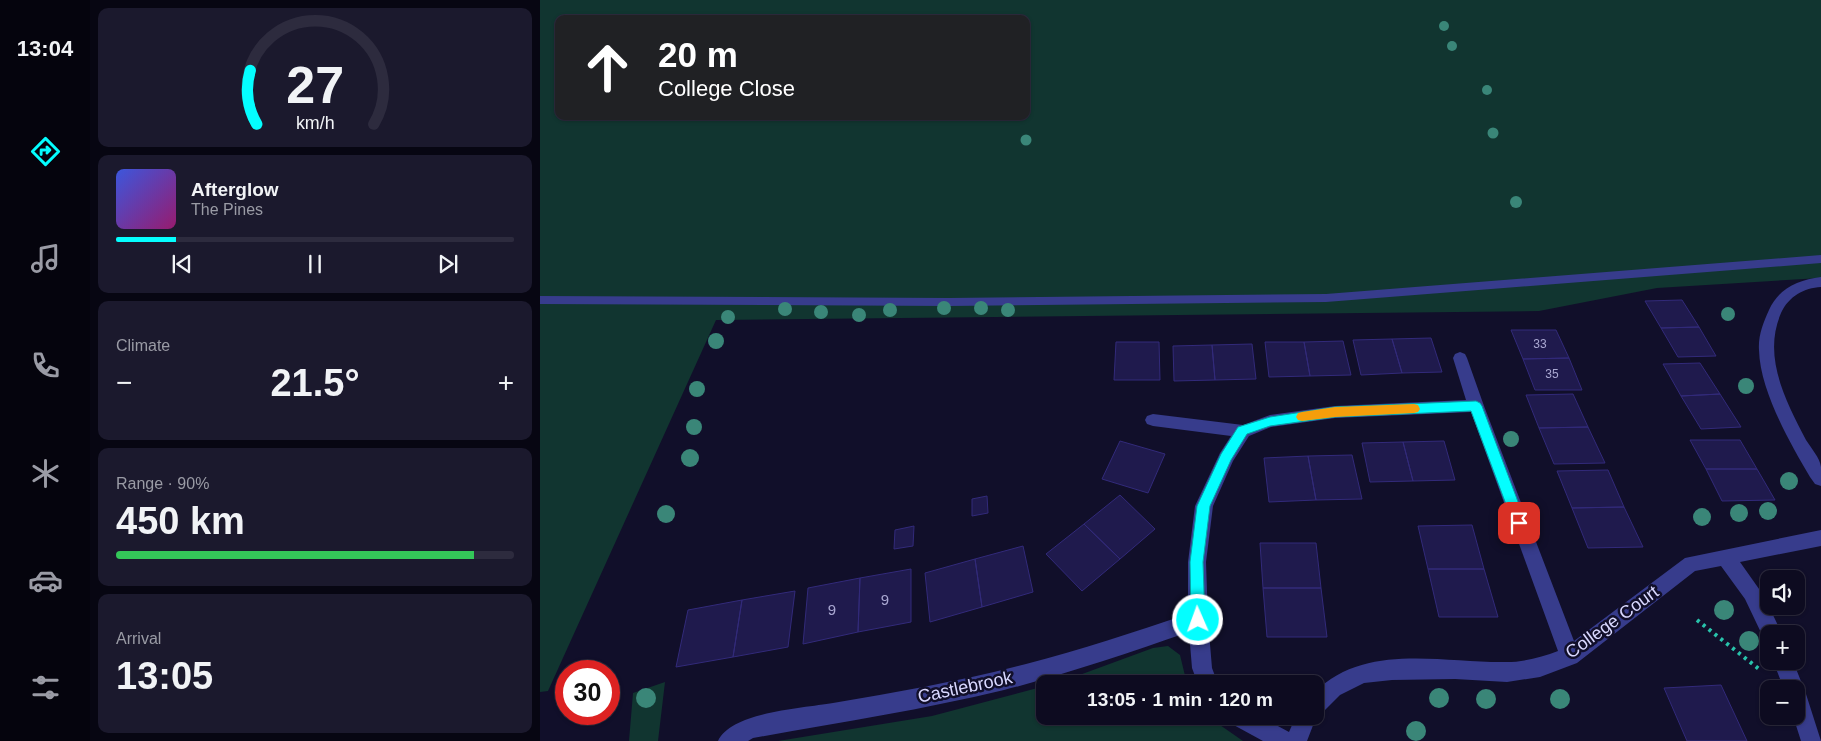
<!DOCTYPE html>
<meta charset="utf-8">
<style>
body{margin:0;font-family:Arial,sans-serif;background:#1b192d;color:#f1f3f6;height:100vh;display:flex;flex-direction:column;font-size:19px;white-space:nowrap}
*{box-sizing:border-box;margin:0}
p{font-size:16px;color:#9a9ba5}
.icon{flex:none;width:28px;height:28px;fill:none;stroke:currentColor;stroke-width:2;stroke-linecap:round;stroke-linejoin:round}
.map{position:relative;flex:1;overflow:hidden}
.side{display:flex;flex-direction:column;gap:8px;padding:8px;background:#070612;width:450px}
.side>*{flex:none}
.hud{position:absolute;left:15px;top:15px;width:475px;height:105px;border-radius:10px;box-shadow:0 1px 4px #0004,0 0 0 1px #2d2b3e;background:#202124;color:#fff;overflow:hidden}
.controls{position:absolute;left:1220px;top:570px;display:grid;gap:10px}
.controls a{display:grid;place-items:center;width:45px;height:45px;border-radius:10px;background:#0d0b20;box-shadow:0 1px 4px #0004,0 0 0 1px #2d2b3e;font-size:25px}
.speed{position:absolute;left:15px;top:660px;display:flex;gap:10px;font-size:25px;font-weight:700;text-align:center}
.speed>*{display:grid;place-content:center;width:65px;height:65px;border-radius:50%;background:#0d0b20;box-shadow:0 1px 4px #0004,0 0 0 1px #2d2b3e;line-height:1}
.speed .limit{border:8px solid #d22;background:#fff;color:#111}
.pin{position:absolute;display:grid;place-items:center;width:42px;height:42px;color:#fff;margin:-21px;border-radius:10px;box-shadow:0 2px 8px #0006}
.me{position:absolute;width:55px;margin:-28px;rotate:358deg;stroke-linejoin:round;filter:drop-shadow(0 0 4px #0008)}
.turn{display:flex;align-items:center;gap:18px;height:105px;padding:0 20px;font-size:22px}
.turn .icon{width:65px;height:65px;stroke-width:2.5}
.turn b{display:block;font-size:35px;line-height:42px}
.big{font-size:38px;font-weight:700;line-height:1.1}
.side .card{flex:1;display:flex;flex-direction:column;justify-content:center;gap:8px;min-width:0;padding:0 18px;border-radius:10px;background:#1b192d}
.side .dial{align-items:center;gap:0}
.dial svg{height:130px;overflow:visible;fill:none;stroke:#2d2b3e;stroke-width:7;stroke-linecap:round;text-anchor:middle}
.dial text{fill:#f1f3f6;stroke:none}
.song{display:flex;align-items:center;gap:15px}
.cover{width:60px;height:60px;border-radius:8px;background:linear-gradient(135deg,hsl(230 70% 55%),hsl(320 70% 35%))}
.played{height:5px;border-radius:2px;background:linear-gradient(90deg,#04feff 15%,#2d2b3e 15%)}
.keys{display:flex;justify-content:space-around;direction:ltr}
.heat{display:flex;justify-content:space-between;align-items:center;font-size:28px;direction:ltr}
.charge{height:8px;border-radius:4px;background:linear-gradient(90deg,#34c759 90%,#2d2b3e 0)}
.trip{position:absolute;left:496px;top:675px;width:288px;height:50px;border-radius:10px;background:#0d0b20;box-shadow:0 1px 4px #0004,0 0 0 1px #2d2b3e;font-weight:700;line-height:50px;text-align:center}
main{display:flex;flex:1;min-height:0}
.dock{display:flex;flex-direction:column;width:90px;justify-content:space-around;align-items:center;background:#05040d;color:#9a9ba5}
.dock .icon{width:35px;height:35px}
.dock .current{color:#04feff}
.dock b{font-size:22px;color:#f1f3f6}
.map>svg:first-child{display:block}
.green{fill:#113530;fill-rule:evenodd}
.building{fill:#1f1a4d;stroke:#322a7a}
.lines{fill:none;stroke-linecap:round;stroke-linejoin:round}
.path{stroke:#28c3ab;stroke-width:4;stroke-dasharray:3 4.5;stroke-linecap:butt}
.lane{fill:#373c8c;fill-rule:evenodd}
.street{fill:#373c8c;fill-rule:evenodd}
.tree{fill:#3a8678}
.route{fill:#04feff;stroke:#03a5a6}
.slow{fill:#f59e0b}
.labels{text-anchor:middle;stroke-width:5;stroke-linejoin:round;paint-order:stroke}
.number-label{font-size:12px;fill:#aaa8d2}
.near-number-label{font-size:15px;fill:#aaa8d2}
.near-street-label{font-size:18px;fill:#d9d8ff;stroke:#110f2a}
</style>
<main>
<nav class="dock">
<b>13:04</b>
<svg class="icon current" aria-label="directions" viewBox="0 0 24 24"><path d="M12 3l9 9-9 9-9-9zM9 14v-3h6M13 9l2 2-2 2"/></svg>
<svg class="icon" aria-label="music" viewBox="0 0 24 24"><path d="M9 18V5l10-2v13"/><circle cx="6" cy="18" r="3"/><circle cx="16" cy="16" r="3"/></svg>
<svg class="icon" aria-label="phone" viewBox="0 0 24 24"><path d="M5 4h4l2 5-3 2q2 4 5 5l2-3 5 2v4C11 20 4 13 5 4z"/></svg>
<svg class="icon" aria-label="climate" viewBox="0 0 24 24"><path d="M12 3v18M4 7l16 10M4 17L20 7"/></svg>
<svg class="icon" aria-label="car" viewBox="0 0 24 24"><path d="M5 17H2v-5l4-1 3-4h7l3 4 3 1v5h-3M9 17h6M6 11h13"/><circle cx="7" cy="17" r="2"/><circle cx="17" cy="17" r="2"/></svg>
<svg class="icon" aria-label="filters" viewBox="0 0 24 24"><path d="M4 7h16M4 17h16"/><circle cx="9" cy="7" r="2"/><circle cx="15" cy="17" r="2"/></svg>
</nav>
<section class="side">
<div class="card dial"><svg viewBox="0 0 100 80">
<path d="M14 69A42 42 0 1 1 86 69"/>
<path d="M14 69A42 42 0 0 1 10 36" stroke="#04feff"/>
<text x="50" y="56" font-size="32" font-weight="700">27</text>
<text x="50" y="72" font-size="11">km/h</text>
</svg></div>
<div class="card">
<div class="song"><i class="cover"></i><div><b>Afterglow</b><p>The Pines</p></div></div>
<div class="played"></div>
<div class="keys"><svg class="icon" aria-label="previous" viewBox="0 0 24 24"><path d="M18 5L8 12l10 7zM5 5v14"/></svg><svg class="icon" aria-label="pause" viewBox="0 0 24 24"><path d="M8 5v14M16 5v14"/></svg><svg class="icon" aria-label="next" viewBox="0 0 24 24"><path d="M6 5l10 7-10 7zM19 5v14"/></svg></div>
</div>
<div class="card"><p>Climate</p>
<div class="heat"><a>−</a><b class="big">21.5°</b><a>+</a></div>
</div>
<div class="card"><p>Range · 90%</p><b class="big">450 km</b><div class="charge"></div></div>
<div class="card"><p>Arrival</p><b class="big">13:05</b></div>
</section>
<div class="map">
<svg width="1281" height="741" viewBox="0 0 1281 741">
<rect width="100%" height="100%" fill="#110f2a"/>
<path class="green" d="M0,0H1281V278L1117,288L999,311L176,320L8,691L0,692ZM19,19H486V116H19Z
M628,646L640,655L647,684H515L613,648Z
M125,682L118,741H89L93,693Z
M505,686V716H667L703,741H238L392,716Z"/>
<path class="building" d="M1142,300L1159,327L1121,328L1105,301Z
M1159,327L1176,356L1138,357L1121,328Z
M971,330H1016L1029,358L983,359Z
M891,338L902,372L862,373L852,339Z
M852,339L862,373L821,375L813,340Z
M803,341L811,375L770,376L764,342Z
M576,342H619L620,380H574Z
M725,342H764L770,376L729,377Z
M712,344L716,379L675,380L672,345Z
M672,345L675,380L634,381L633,346Z
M1029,358L1042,390H995L983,359Z
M1160,363L1180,394L1141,396L1123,364Z
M1033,394L1048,427L999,428L986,395Z
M1180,394L1201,427L1161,429L1141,396Z
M1048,427L1065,463L1014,464L999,428Z
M1150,440H1200L1217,469H1166Z
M580,441L625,454L608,493L562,479Z
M904,441L915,480L873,481L863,442Z
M863,442L873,481L830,482L822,443Z
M812,455L822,499L776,500L768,456Z
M768,456L776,500L729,502L724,458Z
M1166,469H1217L1235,500L1182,501Z
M1068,470L1084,507L1032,508L1017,471Z
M580,495L615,529L580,559L544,524Z
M447,496L448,513L432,516V499Z
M1084,507L1103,547L1048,548L1032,508Z
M544,524L580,559L542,591L506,554Z
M932,525L944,569H888L878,526Z
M374,526L373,546L354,549L355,530Z
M720,543H776L781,588H723Z
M483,546L493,592L442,607L435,559Z
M435,559L442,607L390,622L385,573Z
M371,569V622L318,632L320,578Z
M888,569H944L958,617H899Z
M320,578L318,632L263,644L268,588Z
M723,588H781L787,637H727Z
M255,591L248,647L193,657L202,600Z
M202,600L193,657L136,667L148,610Z
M1181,685L1207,741H1147L1124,688Z"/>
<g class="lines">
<path class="path" d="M1157,620L1219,669"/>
<path class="lane" d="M1281,255V263L786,302L409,306L0,304V296L409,298L786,294Z"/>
<path class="street" d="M1281,277V287C1264,288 1249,296 1241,313C1222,357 1246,401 1266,440C1271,448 1280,458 1281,467C1281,473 1281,480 1281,486L1275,484L1270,477C1250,443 1220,391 1219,350C1218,336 1223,323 1229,310C1239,288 1258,280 1281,277Z
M920,352L925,354L927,358L944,406L1034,641L1145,558L1281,530V546L1200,562L1224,596L1242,634H1229V642L1225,641L1205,599L1181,566L1155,571L1037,663L1000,677L967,682L915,679L852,680L824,683L800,695L782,713L777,715L767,741H723L690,723L687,716H719L749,732L756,716H775V692C825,642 903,663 966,662C984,662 1002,657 1018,651L931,412L795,418L731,427L709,436L693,461L673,506L666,562L668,620L672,668L678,684H658L652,668L649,632C588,653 527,674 464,690C381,710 297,723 213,738L208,741H178C191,712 264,708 293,703C358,692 422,681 486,664C541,650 594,632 648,614V562L655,506L680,453L691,436L613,426L607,424L605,420L607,416L613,414L703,425L730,415L795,406L926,400L913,358L915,354Z
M1233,661H1253L1266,694L1281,741H1261L1253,716H1256V689H1244Z"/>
</g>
<g class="tree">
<circle cx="904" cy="26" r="5"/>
<circle cx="912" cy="46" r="5"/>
<circle cx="947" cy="90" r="5"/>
<circle cx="953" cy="133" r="5.5"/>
<circle cx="486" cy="140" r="5.5"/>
<circle cx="976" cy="202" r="6"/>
<circle cx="404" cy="308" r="7"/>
<circle cx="441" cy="308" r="7"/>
<circle cx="245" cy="309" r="7"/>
<circle cx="350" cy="310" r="7"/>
<circle cx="468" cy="310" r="7"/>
<circle cx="281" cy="312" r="7"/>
<circle cx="1188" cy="314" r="7"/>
<circle cx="319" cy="315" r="7"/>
<circle cx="188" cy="317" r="7"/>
<circle cx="176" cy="341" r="8"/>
<circle cx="1206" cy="386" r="8"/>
<circle cx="157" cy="389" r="8"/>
<circle cx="154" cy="427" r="8"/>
<circle cx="971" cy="439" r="8"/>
<circle cx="150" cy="458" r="9"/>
<circle cx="1249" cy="481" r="9"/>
<circle cx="1228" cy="511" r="9"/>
<circle cx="1199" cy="513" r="9"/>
<circle cx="126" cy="514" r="9"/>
<circle cx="1162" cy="517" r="9"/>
<circle cx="1184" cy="610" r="10"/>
<circle cx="1209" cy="641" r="10"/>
<circle cx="106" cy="698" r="10"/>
<circle cx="899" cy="698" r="10"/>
<circle cx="946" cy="699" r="10"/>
<circle cx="1020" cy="699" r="10"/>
<circle cx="876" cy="731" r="10"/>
</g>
<path class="route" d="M936,401L940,403L942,406L986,523L984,527L979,529L975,527L973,523L931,411L795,417L730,426L707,434L691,460L670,506L663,562L665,620L663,625L658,627L653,625L651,620L650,562L657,506L681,454L698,427L730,417L795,407Z"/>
<path class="slow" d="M874,404L878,405L880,409L878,412L874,413L795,417L762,421L758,420L756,417L758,413L762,412L795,407Z"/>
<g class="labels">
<g class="number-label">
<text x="1000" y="348">33</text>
<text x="1012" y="378">35</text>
</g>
<g class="near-number-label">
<text x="345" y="605">9</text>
<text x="292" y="615">9</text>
</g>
<g class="near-street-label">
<text transform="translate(1072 622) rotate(-36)" y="6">College Court</text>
<text transform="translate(425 687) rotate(-12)" y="6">Castlebrook</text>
</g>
</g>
</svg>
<div class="controls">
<a><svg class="icon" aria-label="sound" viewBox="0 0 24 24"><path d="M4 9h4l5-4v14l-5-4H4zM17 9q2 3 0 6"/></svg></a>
<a>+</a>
<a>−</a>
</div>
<div class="speed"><div class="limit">30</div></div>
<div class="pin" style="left:979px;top:523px;background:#d93025"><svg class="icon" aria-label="arrive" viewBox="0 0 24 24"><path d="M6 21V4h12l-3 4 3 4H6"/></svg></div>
<svg class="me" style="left:658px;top:620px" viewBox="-20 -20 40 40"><circle r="17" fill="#04feff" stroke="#fff" stroke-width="3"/><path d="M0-11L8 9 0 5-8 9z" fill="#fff"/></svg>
<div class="trip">13:05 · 1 min · 120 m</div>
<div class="hud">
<div class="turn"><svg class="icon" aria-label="ahead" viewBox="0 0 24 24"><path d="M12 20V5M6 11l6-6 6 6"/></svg><div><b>20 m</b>College Close</div></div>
</div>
</div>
</main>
